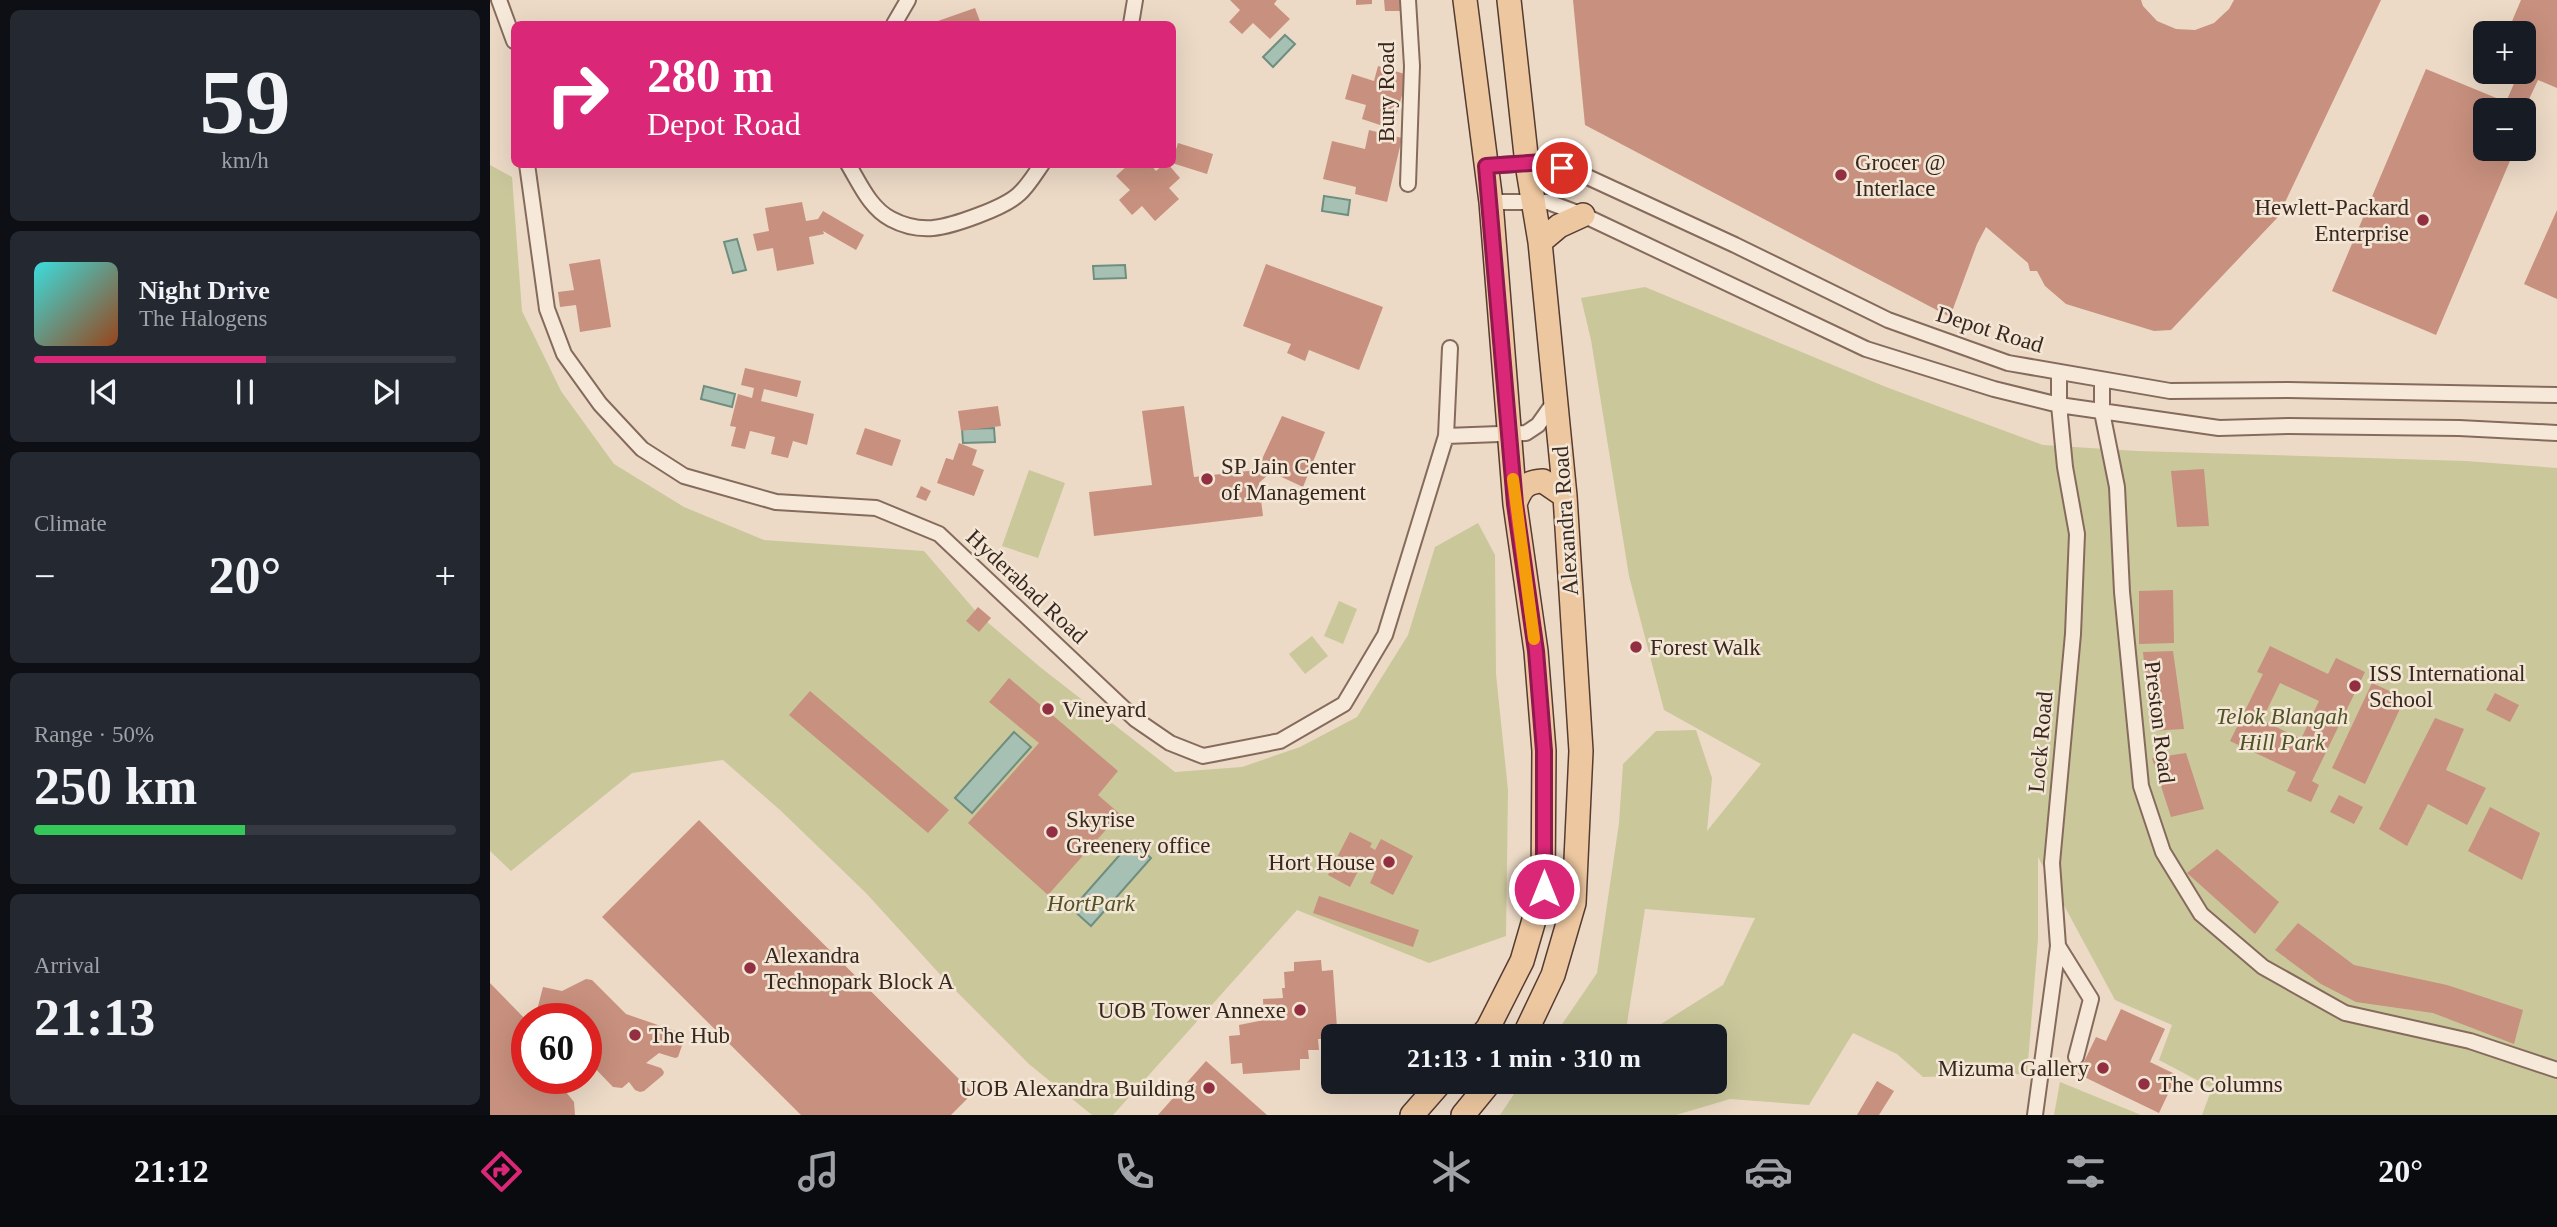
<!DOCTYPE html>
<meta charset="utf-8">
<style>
body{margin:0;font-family:Georgia,serif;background:#242831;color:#f1f3f6;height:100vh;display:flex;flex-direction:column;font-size:26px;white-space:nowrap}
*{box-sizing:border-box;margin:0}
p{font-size:23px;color:#9ea1a6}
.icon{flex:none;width:38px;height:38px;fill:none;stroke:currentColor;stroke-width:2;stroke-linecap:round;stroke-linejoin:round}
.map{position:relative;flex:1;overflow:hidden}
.side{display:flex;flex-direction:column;gap:10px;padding:10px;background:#0d0f14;width:490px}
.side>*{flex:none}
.hud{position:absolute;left:21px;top:21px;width:665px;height:147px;border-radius:10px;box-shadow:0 7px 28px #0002;background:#db2777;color:#fff;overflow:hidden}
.fabs{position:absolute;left:1983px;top:21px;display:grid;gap:14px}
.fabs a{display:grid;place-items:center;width:63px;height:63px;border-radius:10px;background:#171b24;box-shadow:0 7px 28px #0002;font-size:35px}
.speed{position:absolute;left:21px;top:1003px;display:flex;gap:14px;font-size:35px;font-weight:700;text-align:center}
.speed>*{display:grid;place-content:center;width:91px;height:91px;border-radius:50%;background:#171b24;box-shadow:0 7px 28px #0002;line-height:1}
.speed .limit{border:10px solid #d22;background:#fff;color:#111}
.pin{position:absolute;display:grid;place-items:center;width:60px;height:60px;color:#fff;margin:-30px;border:4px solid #fff;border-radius:50%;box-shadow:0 2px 7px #0007}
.me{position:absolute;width:77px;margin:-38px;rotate:0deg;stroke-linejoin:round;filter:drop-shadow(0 0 5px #0008)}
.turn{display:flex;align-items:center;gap:24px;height:147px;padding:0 21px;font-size:32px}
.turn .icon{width:91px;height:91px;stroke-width:2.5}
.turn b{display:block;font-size:49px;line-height:60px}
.big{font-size:52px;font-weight:700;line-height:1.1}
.side .tile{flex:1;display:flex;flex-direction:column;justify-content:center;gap:10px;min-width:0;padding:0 24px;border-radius:10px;background:#242831}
.side .dial{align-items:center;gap:0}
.dial b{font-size:91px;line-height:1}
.song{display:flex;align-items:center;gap:21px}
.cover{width:84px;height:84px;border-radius:10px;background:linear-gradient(135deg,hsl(180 70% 55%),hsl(20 70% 35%))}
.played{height:7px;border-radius:4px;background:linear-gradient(90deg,#db2777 55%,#363941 55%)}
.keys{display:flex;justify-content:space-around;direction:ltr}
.heat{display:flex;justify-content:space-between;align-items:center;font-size:38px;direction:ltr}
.charge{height:10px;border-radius:5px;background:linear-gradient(90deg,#34c759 50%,#363941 0)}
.trip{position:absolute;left:831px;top:1024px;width:406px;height:70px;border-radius:10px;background:#171b24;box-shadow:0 7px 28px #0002;font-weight:700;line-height:70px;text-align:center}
.dock{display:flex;height:112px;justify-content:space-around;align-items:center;background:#090b0e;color:#9ea1a6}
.dock .icon{width:49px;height:49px}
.dock .active{color:#db2777}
.dock b{font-size:32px;color:#f1f3f6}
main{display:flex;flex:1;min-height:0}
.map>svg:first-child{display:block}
.green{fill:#cac79b}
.water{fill:#a7c0b4;stroke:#6e8e80;stroke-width:2}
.building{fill:#c8907e;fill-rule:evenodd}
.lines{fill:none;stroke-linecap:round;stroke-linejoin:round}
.street-casing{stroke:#866b5d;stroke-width:18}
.primary-casing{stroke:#553b31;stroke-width:26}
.street{stroke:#f7e9d9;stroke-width:14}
.primary{stroke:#edc7a0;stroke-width:23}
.route-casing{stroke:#8e194d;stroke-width:18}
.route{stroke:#db2777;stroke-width:12}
.slow{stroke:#f59e0b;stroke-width:12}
.poi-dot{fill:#923042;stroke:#f4e6d5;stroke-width:2.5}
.labels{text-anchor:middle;stroke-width:5;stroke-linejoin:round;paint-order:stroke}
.street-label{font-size:23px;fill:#372720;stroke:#f4e6d5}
.poi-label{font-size:23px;fill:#372720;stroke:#f4e6d5;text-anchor:start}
.park-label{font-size:23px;font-style:italic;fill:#505327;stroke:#f4e6d5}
</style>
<main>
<section class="side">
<div class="tile dial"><b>59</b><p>km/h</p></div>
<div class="tile">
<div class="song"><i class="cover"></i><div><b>Night Drive</b><p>The Halogens</p></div></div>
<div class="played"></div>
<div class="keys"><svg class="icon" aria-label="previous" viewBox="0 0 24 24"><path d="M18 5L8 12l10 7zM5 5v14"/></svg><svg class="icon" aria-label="pause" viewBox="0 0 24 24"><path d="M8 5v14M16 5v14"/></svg><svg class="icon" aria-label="next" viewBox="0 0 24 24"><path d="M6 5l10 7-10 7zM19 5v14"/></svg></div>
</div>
<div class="tile"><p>Climate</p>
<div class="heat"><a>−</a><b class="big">20°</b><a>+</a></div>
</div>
<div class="tile"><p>Range · 50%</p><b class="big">250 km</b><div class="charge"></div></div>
<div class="tile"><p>Arrival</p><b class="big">21:13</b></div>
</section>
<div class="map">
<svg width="2067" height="1115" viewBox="0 0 2067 1115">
<rect width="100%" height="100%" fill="#ecdac6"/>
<path class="green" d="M0,165L22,177L32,311L71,391L124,464L194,507L274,540L434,551L489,615L550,667L685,772L752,767L810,747L867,717L918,635L945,547L988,523L1005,555L1006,674L1018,790L1016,936L939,963L807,910L623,1115H602L540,1065L456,981L376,893L290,810L233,760L142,773L21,871L0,851Z
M1155,287L1396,387L1553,445L1647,451L1976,461L2067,468V1115H1712L1722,1088L1669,1060L1682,1025L1625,1000L1548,857V939L1537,1074L1433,1077L1407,1054L1363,1033L1319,1105L1240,1099L1186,1115H1010L1032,1082H1225V1036H1152L1233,985L1265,918L1155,909L1135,1036H1064L1107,973L1129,823L1133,764L1166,731L1206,730L1222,778L1217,831L1271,764L1174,710L1139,576L1101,340L1091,298Z
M539,470L575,483L548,558L512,546Z
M849,601L867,609L853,644L834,636Z
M822,636L838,656L815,674L799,654Z
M1570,1082L1651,1115H1564Z"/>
<path class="water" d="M795,35L805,44L783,67L773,57Z
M834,196L860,200L858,215L832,211Z
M247,239L256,270L243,273L234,242Z
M635,265L636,278L604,279L603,266Z
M214,386L245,394L242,407L211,399Z
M504,428L505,442L473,443L472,429Z
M524,732L541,747L482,813L465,798Z
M642,841L661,858L601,926L582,909Z"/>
<path class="building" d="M740,0H787L784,4L800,19L780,39L763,23L752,34L739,22L750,10Z
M866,0H882V4L866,5Z
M894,0H914V11H895Z
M1083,0H1651L1653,6L1667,21L1686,29L1705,30L1724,23L1739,9L1744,0H1891L1788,217L1681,330L1664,331L1576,304L1555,286L1547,271H1540L1538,263L1496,227L1487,244L1460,317L1095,125Z
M2031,0H2067V88L2048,80L2034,110L2040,112L2034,128V110H1995V149H2025L1946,335L1842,291L1936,69L2016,102L2029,72H2034V33H2017Z
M485,8L491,24H445V22Z
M888,66L918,75L902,129L872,119L876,105L855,99L862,74L884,81Z
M879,130L912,138L897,202L865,194L866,187L833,179L842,141L875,149Z
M688,143L723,154L717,174L682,163Z
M639,164H660L666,171L674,164H678L690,178L679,188L689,199L665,221L652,206L642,215L629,200L640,190L626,176Z
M312,202L316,221L328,219L333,211L374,235L366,250L333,231L334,234L319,237L324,264L287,271L283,248L267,251L263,234L279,231L275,208Z
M2067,210V299L2034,284Z
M110,259L121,327L90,332L86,305L70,307L68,292L84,290L79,264Z
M776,264L893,307L869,370L819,350L815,361L797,353L801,344L753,326Z
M255,368L311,381L307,397L274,389L271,401L324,414L317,445L303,441L298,458L281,454L285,437L260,431L255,449L241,446L246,427L240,426L248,394L262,398L264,388L251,385Z
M508,406L511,426L471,431L468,411Z
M694,406L704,477L767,470L792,416L835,432L813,487L781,472L769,483L773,516L604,536L599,492L662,485L652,411Z
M375,428L411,440L402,466L366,454Z
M469,443L487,450L482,465L494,470L484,496L447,483L456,458L463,460Z
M1714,469L1719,526L1687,527L1681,471Z
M431,486L441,491L436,501L426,497Z
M1683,590L1684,643L1649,644V591Z
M488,607L501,618L489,632L476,621Z
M1780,646L1838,674L1846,658L1875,672L1822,781L1829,785L1821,802L1797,791L1806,772L1740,741L1773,674L1767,672ZM1790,683L1829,701L1811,739L1772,720Z
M1683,651L1694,729L1661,731L1653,652Z
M519,678L628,771L608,795L630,814L558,895L478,823L549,743L499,702Z
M1882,683L1915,698L1875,784L1842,768Z
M320,691L459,810L438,833L299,715Z
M2005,693L2029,705L2020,722L1996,710Z
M1945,718L1974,729L1956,770L1996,788L1977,825L1938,804L1917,846L1889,829Z
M1696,753L1714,809L1681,817L1662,758Z
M1849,795L1873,807L1864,824L1840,812Z
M2000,807L2050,833L2032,880L1978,851Z
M209,820L483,1093L461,1115H311L112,917Z
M860,832L882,843L880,847L885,850L891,839L923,856L903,895L880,883L885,872L880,869L883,864L874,859L860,887L838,875Z
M1727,849L1789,902L1765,934L1697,873Z
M829,896L929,930L923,947L823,913Z
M1808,923L1864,965L1957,985L2033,1010L2024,1044L1943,1013L1866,1002L1831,984L1785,950Z
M831,960L832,971L843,970L847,1028H837L838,1039H828L829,1050H818L819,1059H810V1070L753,1074L752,1063L741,1064L739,1036L750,1035L749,1025L774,1020L773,999L793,998L792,988H795L794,972L804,971V962Z
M96,979L102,980L136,1014L194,1034L195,1037L188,1057L185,1058L169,1053L156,1063L171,1068L174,1072L173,1075L154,1091L150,1092L145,1090L139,1082L132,1088L123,1087L96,1059V1018H45L53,987L72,991Z
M0,983L37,1021V1078H81L72,1087L84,1102L85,1115H0Z
M1631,1009L1675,1029L1660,1062L1687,1075L1669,1113L1588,1074L1606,1037L1616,1041Z
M716,1061L777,1115H668Z
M1387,1081L1404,1091L1389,1115H1367Z"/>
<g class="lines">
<g class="street-casing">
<path id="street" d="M9,0L24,41
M404,24L418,0
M641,24L645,0
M37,164L57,309L74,354L110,404L152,449L194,476L286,502L386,508L449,534L645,719L680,743L713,756L790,741L854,704L895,635L956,436L960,348
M358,164C370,184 380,208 401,219C414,226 429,229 443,228C463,226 514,208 529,194C538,186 545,174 552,164
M996,166L1054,162L1091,174L1245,245L1398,320L1518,363L1680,391L1798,390L2067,395
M918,184L922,66L918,0
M1001,202H1058L1093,215L1376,349L1504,389L1569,405L1729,428L1799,426L1969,428L2067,433
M1612,380V412L1627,487L1632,592L1651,786L1673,852L1711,914L1773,967L1855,1013L1980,1041L2067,1070
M956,436L1036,433L1048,425L1065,401
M1568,946L1601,999L1586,1057
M1545,1115L1568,946L1562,863L1583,634L1587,534L1575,467L1569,405V373"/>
</g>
<g class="primary-casing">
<path id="primary" d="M975,0L1001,202L1025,504L1046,651L1054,751L1053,889L1032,961L998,1028L991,1036
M1019,0L1037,164L1050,242L1075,496L1091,751L1084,903L1063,975L1034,1036
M1050,242L1069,226L1093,215
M1025,504C1031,488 1035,482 1053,481L1075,496
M922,1115L951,1082
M973,1115L1000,1082"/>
</g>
<use href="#street" class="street"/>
<use href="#primary" class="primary"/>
</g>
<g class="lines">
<g class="route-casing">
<path id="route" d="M1054,889V751L1046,651L1025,504L996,166L1054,162L1072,168"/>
</g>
<use href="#route" class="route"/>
<path class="slow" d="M1023,479L1044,639"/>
</g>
<g class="poi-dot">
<circle cx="1351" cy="175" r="7"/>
<circle cx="1933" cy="220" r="7"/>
<circle cx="717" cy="479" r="7"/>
<circle cx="1146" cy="647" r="7"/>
<circle cx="1865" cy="686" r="7"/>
<circle cx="558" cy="709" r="7"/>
<circle cx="562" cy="832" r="7"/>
<circle cx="899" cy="862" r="7"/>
<circle cx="260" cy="968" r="7"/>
<circle cx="810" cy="1010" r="7"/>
<circle cx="145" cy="1035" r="7"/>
<circle cx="1613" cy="1068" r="7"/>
<circle cx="1654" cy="1084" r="7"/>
<circle cx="719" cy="1088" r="7"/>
</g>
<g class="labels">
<g class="street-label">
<text transform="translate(896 92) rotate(-90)" y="8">Bury Road</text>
<text transform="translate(1500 329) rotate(17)" y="8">Depot Road</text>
<text transform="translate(1075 521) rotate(-94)" y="8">Alexandra Road</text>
<text transform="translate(537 586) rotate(43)" y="8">Hyderabad Road</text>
<text transform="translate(1670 722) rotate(83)" y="8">Preston Road</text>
<text transform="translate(1550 742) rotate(-85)" y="8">Lock Road</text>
</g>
<g class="poi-label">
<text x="1365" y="170">Grocer @<tspan x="1365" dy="26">Interlace</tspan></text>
<text x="1919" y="215" text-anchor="end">Hewlett-Packard<tspan x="1919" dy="26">Enterprise</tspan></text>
<text x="731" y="474">SP Jain Center<tspan x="731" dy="26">of Management</tspan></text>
<text x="1160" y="655">Forest Walk</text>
<text x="1879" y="681">ISS International<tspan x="1879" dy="26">School</tspan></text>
<text x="572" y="717">Vineyard</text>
<text x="576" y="827">Skyrise<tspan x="576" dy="26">Greenery office</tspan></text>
<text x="885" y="870" text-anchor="end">Hort House</text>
<text x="274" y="963">Alexandra<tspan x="274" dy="26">Technopark Block A</tspan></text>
<text x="796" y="1018" text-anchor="end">UOB Tower Annexe</text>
<text x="159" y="1043">The Hub</text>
<text x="1599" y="1076" text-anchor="end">Mizuma Gallery</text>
<text x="1668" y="1092">The Columns</text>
<text x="705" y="1096" text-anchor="end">UOB Alexandra Building</text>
</g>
<g class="park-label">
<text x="1792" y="724">Telok Blangah<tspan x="1792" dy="26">Hill Park</tspan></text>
<text x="601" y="911">HortPark</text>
</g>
</g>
</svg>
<div class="fabs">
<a>+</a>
<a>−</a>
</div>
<div class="speed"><div class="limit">60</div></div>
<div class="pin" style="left:1072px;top:168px;background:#d93025"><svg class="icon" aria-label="arrive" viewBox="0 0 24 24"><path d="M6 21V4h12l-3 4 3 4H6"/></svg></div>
<svg class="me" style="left:1054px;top:889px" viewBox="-20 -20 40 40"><circle r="17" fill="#db2777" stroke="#fff" stroke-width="3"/><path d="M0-11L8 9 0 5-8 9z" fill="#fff"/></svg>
<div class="trip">21:13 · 1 min · 310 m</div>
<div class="hud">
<div class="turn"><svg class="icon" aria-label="right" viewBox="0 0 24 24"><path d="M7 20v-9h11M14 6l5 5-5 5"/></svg><div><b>280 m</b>Depot Road</div></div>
</div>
</div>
</main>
<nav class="dock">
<b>21:12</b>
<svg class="icon active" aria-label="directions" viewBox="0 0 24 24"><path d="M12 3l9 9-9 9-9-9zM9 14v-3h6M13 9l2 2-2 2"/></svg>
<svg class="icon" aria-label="music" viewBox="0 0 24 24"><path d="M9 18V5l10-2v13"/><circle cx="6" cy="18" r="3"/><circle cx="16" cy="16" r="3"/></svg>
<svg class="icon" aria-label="phone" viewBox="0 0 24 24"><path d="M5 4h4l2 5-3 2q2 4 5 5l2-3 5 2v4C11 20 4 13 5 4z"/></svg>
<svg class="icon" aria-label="climate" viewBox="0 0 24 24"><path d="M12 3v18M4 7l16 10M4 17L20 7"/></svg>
<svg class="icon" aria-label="car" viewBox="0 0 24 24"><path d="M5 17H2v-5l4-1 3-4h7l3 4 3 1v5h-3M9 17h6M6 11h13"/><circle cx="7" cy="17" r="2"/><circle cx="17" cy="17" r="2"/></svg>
<svg class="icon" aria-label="filters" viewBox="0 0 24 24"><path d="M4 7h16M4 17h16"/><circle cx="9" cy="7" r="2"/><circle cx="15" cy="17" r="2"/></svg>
<b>20°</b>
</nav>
